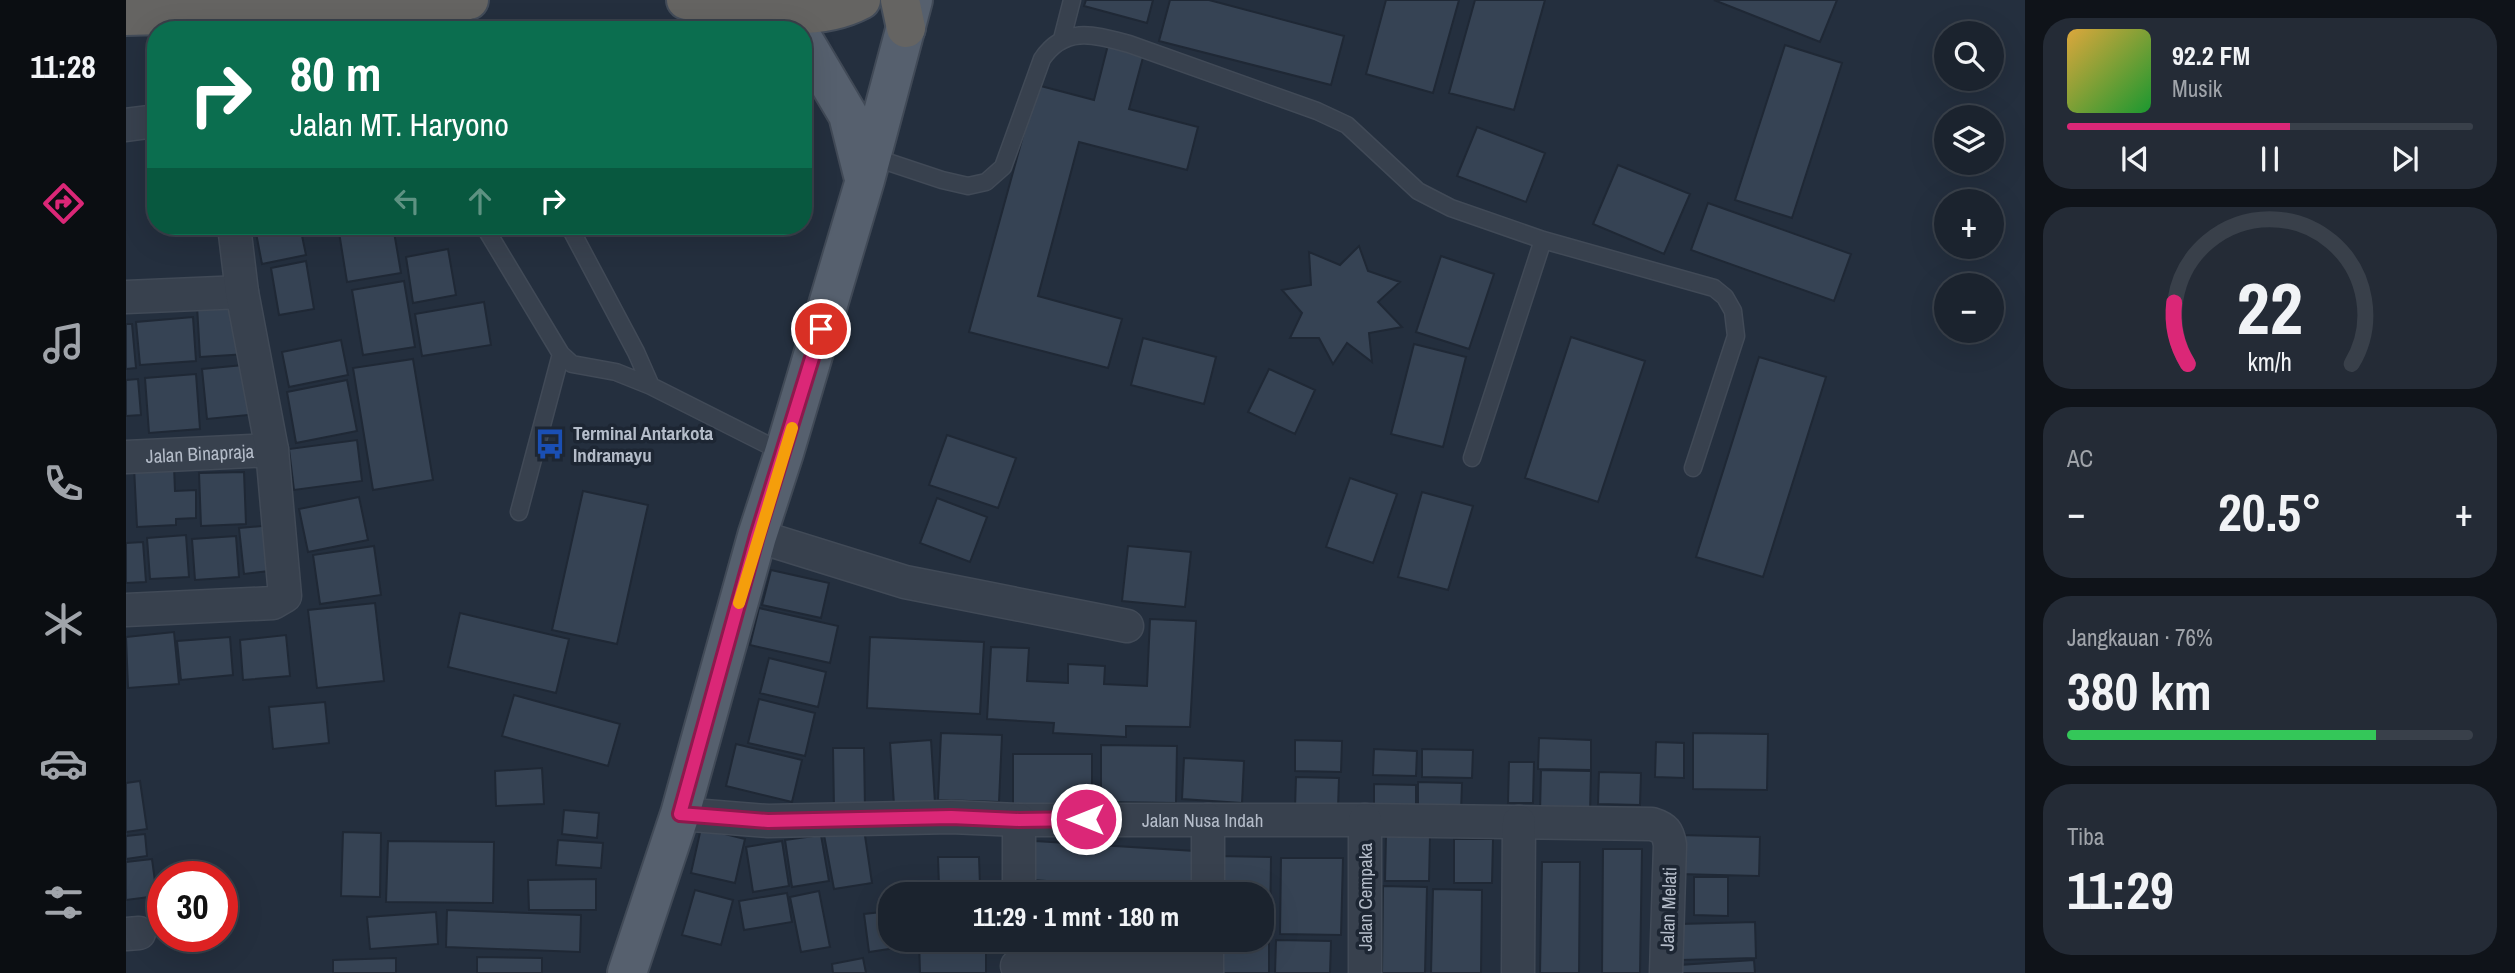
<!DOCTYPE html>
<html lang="id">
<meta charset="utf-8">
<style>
body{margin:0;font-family:"Archivo Narrow",sans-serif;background:#242b36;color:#f1f3f6;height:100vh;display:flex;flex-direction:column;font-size:26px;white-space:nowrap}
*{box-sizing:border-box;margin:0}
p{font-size:23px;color:#a0a4aa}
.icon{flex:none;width:38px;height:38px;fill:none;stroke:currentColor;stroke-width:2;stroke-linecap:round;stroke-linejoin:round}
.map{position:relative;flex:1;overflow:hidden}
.panel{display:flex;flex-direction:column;gap:18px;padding:18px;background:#0f1319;width:490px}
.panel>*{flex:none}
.guide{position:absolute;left:21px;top:21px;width:665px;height:214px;border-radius:28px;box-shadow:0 7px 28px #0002,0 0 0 2px #39404a;background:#0b6e4f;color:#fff;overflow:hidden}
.fabs{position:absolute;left:1808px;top:21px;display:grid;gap:14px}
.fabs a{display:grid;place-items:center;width:70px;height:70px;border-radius:50%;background:#1b232e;box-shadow:0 7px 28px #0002,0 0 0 2px #39404a;font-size:35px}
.speed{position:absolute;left:21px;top:861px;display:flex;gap:14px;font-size:35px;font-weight:700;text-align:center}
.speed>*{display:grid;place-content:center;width:91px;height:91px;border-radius:50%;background:#1b232e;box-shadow:0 7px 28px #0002,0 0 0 2px #39404a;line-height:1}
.speed .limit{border:10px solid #d22;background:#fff;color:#111}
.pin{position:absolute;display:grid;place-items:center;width:60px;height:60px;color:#fff;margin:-30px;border:4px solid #fff;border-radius:50%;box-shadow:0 2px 7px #0007}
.me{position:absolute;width:77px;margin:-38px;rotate:270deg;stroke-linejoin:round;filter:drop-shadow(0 0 5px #0008)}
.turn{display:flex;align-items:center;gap:24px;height:147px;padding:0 28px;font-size:32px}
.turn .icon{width:91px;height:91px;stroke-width:2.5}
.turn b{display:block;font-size:49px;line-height:60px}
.lanes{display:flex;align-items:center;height:66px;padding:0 28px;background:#0003;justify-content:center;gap:35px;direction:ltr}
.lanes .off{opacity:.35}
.big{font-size:52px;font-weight:700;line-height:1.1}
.panel .card{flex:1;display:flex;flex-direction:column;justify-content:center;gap:10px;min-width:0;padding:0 24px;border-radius:28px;background:#242b36}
.panel .dial{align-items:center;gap:0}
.dial svg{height:182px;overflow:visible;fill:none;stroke:#39404a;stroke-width:7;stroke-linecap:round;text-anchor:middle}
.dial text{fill:#f1f3f6;stroke:none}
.song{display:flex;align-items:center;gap:21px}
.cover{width:84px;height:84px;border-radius:10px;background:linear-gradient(135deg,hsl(40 70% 55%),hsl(130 70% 35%))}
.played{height:7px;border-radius:4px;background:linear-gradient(90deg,#db2777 55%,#39404a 55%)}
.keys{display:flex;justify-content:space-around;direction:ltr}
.heat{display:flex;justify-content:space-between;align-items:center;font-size:38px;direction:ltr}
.charge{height:10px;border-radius:5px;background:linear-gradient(90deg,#34c759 76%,#39404a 0)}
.trip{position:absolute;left:752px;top:882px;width:396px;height:70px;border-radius:28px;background:#1b232e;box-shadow:0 7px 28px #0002,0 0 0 2px #39404a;font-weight:700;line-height:70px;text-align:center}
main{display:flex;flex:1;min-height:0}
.dock{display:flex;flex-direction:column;width:126px;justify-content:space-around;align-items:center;background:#0b0e12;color:#a0a4aa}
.dock .icon{width:49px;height:49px}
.dock .active{color:#db2777}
.dock b{font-size:32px;color:#f1f3f6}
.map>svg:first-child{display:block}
.building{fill:#364354;stroke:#1f2835;stroke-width:2}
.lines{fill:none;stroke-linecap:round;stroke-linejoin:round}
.service-casing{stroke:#414a57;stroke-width:19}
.minor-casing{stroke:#414a57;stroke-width:35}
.primary-casing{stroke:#414a57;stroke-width:42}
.trunk-casing{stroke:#434c59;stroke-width:42}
.service{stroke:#38414e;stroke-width:16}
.minor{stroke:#38414e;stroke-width:32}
.primary{stroke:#56606e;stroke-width:38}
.trunk{stroke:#656462;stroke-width:38}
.route-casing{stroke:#8e194d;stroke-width:18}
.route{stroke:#db2777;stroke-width:12}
.slow{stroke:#f59e0b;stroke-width:12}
.labels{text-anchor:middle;stroke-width:7;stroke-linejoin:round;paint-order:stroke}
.poi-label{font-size:19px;font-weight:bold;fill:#b4bcc9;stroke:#1d2633;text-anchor:start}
.street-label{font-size:19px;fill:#b4bcc9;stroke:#1d2633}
</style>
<main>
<nav class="dock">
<b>11:28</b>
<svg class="icon active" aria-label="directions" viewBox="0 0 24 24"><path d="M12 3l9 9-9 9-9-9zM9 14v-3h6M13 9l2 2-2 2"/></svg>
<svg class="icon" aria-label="music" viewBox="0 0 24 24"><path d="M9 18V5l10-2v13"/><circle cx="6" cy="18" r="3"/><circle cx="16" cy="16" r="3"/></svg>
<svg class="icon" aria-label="phone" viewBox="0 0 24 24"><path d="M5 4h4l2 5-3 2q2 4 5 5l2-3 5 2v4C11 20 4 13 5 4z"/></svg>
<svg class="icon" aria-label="climate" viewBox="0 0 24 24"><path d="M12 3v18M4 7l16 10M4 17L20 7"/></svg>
<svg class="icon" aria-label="car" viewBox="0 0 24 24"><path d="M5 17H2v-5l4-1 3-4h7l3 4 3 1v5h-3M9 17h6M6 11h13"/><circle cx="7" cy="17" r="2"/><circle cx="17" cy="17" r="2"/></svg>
<svg class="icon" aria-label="filters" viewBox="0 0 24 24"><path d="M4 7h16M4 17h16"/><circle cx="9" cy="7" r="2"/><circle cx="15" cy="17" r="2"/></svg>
</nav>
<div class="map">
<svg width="1899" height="973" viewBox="0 0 1899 973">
<rect width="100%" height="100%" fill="#242f3e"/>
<path class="building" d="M960,0H1027L1021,23L958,6Z
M1044,0H1083L1218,36L1205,85L1033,41Z
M1260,0H1333L1307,93L1240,74Z
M1349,0H1419L1388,110L1323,93Z
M1588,0H1711L1694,42Z
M983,41L1019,50L1003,109L1072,127L1061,170L953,142L912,296L996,319L982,368L843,332L911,85L968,100Z
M1659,45L1716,63L1666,218L1609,200Z
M1351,127L1419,153L1400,202L1331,176Z
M1492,165L1564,194L1538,254L1467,224Z
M1582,203L1725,254L1708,301L1565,250Z
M165,226H174L180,255L136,264L130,233Z
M212,226H267L275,273L221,282Z
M1233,246L1242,271L1274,282L1252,302L1276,327L1243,333L1246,362L1221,343L1207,364L1193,338H1164L1176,313L1156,290L1185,285L1183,252L1214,265Z
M322,249L330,295L287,303L280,257Z
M1315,256L1368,274L1343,349L1290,332Z
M180,261L188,309L153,315L145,268Z
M278,281L289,347L237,355L226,290Z
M358,302L365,345L296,356L289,314Z
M118,303L121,354L74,357L71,306Z
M67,317L70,361L14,365L10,322Z
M0,324H6L10,368L0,369Z
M1445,337L1519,361L1472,502L1399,478Z
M1017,338L1090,357L1078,404L1005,385Z
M215,340L222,375L163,387L156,352Z
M1288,344L1340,357L1317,447L1265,434Z
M1633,357L1700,377L1637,577L1570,557Z
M287,359L307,480L247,490L227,368Z
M128,364L133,414L81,419L76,369Z
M1143,369L1189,390L1169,434L1122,412Z
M70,374L74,429L23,433L19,378Z
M12,379L15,415L0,416V380Z
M221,380L231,431L170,443L161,392Z
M821,435L890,458L872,508L803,485Z
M231,440L236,481L168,490L163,449Z
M48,466L49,491L70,490V518L50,519V525L11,527L8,467Z
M118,472L120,524L75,526L73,473Z
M1224,478L1271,494L1247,563L1200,547Z
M457,491L522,505L491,644L426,630Z
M1296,492L1347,506L1322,590L1272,577Z
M233,497L242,540L182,552L173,509Z
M811,498L861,517L844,562L794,543Z
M147,525L152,570L118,574L113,528Z
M60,535L63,577L24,579L21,538Z
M110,536L113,577L69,580L66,539Z
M17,542L20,582L0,583V543Z
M248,546L255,595L194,604L187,555Z
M1002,546L1065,552L1059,607L996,601Z
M645,570L703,583L695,618L636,605Z
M249,603L258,681L191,688L182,610Z
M633,608L712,626L704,663L624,645Z
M334,613L443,639L430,693L322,667Z
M1024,619L1070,621L1064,727L1000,726V737L927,733L928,723L861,719L865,647L903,648L901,681L942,683V664L979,666L978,684L1021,686Z
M48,632L53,684L2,688L0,637Z
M160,635L164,676L117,680L114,640Z
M104,637L107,675L55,680L51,641Z
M744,637L858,642L854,714L741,708Z
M643,658L700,672L692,707L634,693Z
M388,695L494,724L482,766L376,736Z
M633,699L689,713L679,756L622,743Z
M199,702L203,743L147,749L143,707Z
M815,733L876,735L873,802L812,800Z
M1567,733L1642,734L1641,790L1567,789Z
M1413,738L1465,740V770L1412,769Z
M805,740L809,803L768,805L764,743Z
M1169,740L1216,741L1215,772L1169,771Z
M1530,742L1558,743V778L1529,777Z
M610,744L676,760L666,802L600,786Z
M975,745L1051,746L1050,803L975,802Z
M707,748H738L739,809H708Z
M1248,749L1291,751L1290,776L1247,775Z
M1296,749L1347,750L1346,778L1296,777Z
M887,754H966V805H887Z
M1058,758L1118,761L1116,803L1056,799Z
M1383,762H1408L1407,803H1382Z
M416,768L418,804L370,806L369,771Z
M1415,770L1465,771L1464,814L1414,813Z
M1473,772L1515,773L1514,805L1472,804Z
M1170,777L1213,778L1212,808H1169Z
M14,781L21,829L0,832V783Z
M1292,782L1336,783L1335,812L1292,811Z
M1248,784L1290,785V806L1248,805Z
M438,810L473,813L471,838L436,834Z
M575,828L619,839L609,883L565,873Z
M738,829L746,883L708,889L698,835Z
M217,832L255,833L254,897L215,896Z
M19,834L21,856L0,859V836Z
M695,835L703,881L666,887L659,840Z
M1260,835L1304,836L1303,881H1259Z
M1553,835L1634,837L1633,876L1552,874Z
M1328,839H1367L1366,883H1328Z
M432,840L477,843L475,868L430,865Z
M262,841L368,842L367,903L260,902Z
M656,841L663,886L627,892L620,847Z
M909,841L1069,851L1066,891L906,880Z
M1477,849H1516L1514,973H1476Z
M1091,856L1145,857L1144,934H1136V894H1090Z
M812,857H853L854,885L813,886Z
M1155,858H1217L1215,935L1154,934Z
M26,859L31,896L0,900V862Z
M1416,862H1454L1453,973H1414Z
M1568,877H1602V916L1568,915Z
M470,879V910H403L402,880Z
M1257,886L1301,887L1299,973H1256Z
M1307,889L1356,890L1355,973H1305Z
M569,890L607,900L595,945L556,935Z
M693,891L704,947L675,952L664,897Z
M661,893L666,922L618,930L613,901Z
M321,910L455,915L454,952L320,947Z
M765,911V940H782L783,946L743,952L738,914Z
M310,912L312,944L244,949L241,917Z
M1629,922L1630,958L1554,960L1553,924Z
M1143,939V973H1092L1093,940Z
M793,940H860V973H794Z
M910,940H1061L1060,957L909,946Z
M1150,940L1205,941L1204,973H1149Z
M351,957L416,958V973H351Z
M270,958V973H207V960Z
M737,958L740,973H707L706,964Z
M1628,960L1629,973H1554L1553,965Z"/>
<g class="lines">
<g class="service-casing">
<path id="service" d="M334,1L343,30
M936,39L946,0
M744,156L816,180L842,186L860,182L877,167L916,59C939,25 969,35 1003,44L1191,111L1221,125L1292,191L1325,208L1417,240L1588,288L1599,297L1607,311L1610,336L1567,468
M358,226L435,354L446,364L490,372L525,386L658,453
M443,226L510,352L525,386
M1346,458L1417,240
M393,512L435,354"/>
</g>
<g class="minor-casing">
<g id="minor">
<path d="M0,125L30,121"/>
<path d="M0,297L116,292"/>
<path id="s1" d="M0,457L146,450"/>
<path d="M631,536L779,582L1001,626"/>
<path d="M0,610L147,603L159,596L146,450L116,292L108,226"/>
<path id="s2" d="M554,814L642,821L825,817L893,820H1239L1526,824C1539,828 1542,832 1544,845L1540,973"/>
<path d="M893,820V894"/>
<path d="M1082,894V820"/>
<path d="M0,934L13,933"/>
<path d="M891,966L1081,970"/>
<path d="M1081,973V940"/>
<path d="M1239,973V820"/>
<path d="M1392,973L1393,822"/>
</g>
</g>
<g class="primary-casing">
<path id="primary" d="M677,39L722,115L737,175
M501,973L554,814L631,536L658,453L739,180L787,0"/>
</g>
<g class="trunk-casing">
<path id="trunk" d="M560,0C615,8 682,28 735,0
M774,0L780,28
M0,16L216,10L343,0"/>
</g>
<use href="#service" class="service"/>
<use href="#minor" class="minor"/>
<use href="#primary" class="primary"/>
<use href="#trunk" class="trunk"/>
</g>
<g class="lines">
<g class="route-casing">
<path id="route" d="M695,329L631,536L554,814L642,821L825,817L893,820L960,819"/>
</g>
<use href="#route" class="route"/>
<path class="slow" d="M613,603L666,428"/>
</g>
<defs>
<g id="bus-bare" transform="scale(2.415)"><path d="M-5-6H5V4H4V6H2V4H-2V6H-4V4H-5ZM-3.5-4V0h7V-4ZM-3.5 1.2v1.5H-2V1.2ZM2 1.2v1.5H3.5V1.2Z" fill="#1a4fb4" stroke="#1d2633" stroke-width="2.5" paint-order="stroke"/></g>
</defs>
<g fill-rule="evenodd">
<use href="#bus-bare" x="424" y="444"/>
</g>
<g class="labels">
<g class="poi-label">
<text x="447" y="440">Terminal Antarkota<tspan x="447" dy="22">Indramayu</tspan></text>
</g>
<g class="street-label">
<text dy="7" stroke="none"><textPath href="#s1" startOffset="74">Jalan Binapraja</textPath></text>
<text dy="7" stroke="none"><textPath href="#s2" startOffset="523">Jalan Nusa Indah</textPath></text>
<text transform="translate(1239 897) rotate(-90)" y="7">Jalan Cempaka</text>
<text transform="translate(1542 909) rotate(-88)" y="7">Jalan Melati</text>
</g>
</g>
</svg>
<div class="fabs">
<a><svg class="icon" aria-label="search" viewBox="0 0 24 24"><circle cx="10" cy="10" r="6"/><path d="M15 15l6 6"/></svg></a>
<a><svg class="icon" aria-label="layers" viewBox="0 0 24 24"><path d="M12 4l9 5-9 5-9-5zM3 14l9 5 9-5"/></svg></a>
<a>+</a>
<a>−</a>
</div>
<div class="speed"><div class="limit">30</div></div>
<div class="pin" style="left:695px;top:329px;background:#d93025"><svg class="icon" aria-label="arrive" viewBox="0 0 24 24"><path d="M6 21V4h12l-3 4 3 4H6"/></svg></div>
<svg class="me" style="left:960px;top:819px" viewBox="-20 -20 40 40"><circle r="17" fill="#db2777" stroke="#fff" stroke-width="3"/><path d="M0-11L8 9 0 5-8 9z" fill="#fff"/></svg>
<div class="trip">11:29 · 1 mnt · 180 m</div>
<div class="guide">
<div class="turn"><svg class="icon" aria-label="right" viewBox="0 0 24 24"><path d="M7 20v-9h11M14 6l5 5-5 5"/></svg><div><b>80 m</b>Jalan MT. Haryono</div></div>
<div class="lanes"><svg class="icon off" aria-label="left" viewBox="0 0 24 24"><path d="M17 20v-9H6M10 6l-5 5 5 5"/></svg><svg class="icon off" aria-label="ahead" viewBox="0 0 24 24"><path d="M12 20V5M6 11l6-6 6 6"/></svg><svg class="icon" aria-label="right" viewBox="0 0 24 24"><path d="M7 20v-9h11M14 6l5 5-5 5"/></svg></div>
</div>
</div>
<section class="panel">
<div class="card">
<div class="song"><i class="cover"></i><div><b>92.2 FM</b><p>Musik</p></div></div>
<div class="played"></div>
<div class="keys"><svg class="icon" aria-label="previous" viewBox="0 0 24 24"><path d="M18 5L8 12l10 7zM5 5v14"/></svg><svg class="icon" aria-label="pause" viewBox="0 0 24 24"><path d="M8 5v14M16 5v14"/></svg><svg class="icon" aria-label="next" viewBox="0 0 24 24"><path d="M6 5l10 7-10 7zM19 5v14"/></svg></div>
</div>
<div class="card dial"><svg viewBox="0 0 100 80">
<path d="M14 69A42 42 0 1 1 86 69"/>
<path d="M14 69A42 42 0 0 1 8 42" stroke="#db2777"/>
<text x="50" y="56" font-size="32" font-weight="700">22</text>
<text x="50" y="72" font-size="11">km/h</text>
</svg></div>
<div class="card"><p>AC</p>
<div class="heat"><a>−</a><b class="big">20.5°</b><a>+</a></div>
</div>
<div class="card"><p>Jangkauan · 76%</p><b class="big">380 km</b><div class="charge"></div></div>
<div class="card"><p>Tiba</p><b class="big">11:29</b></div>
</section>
</main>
